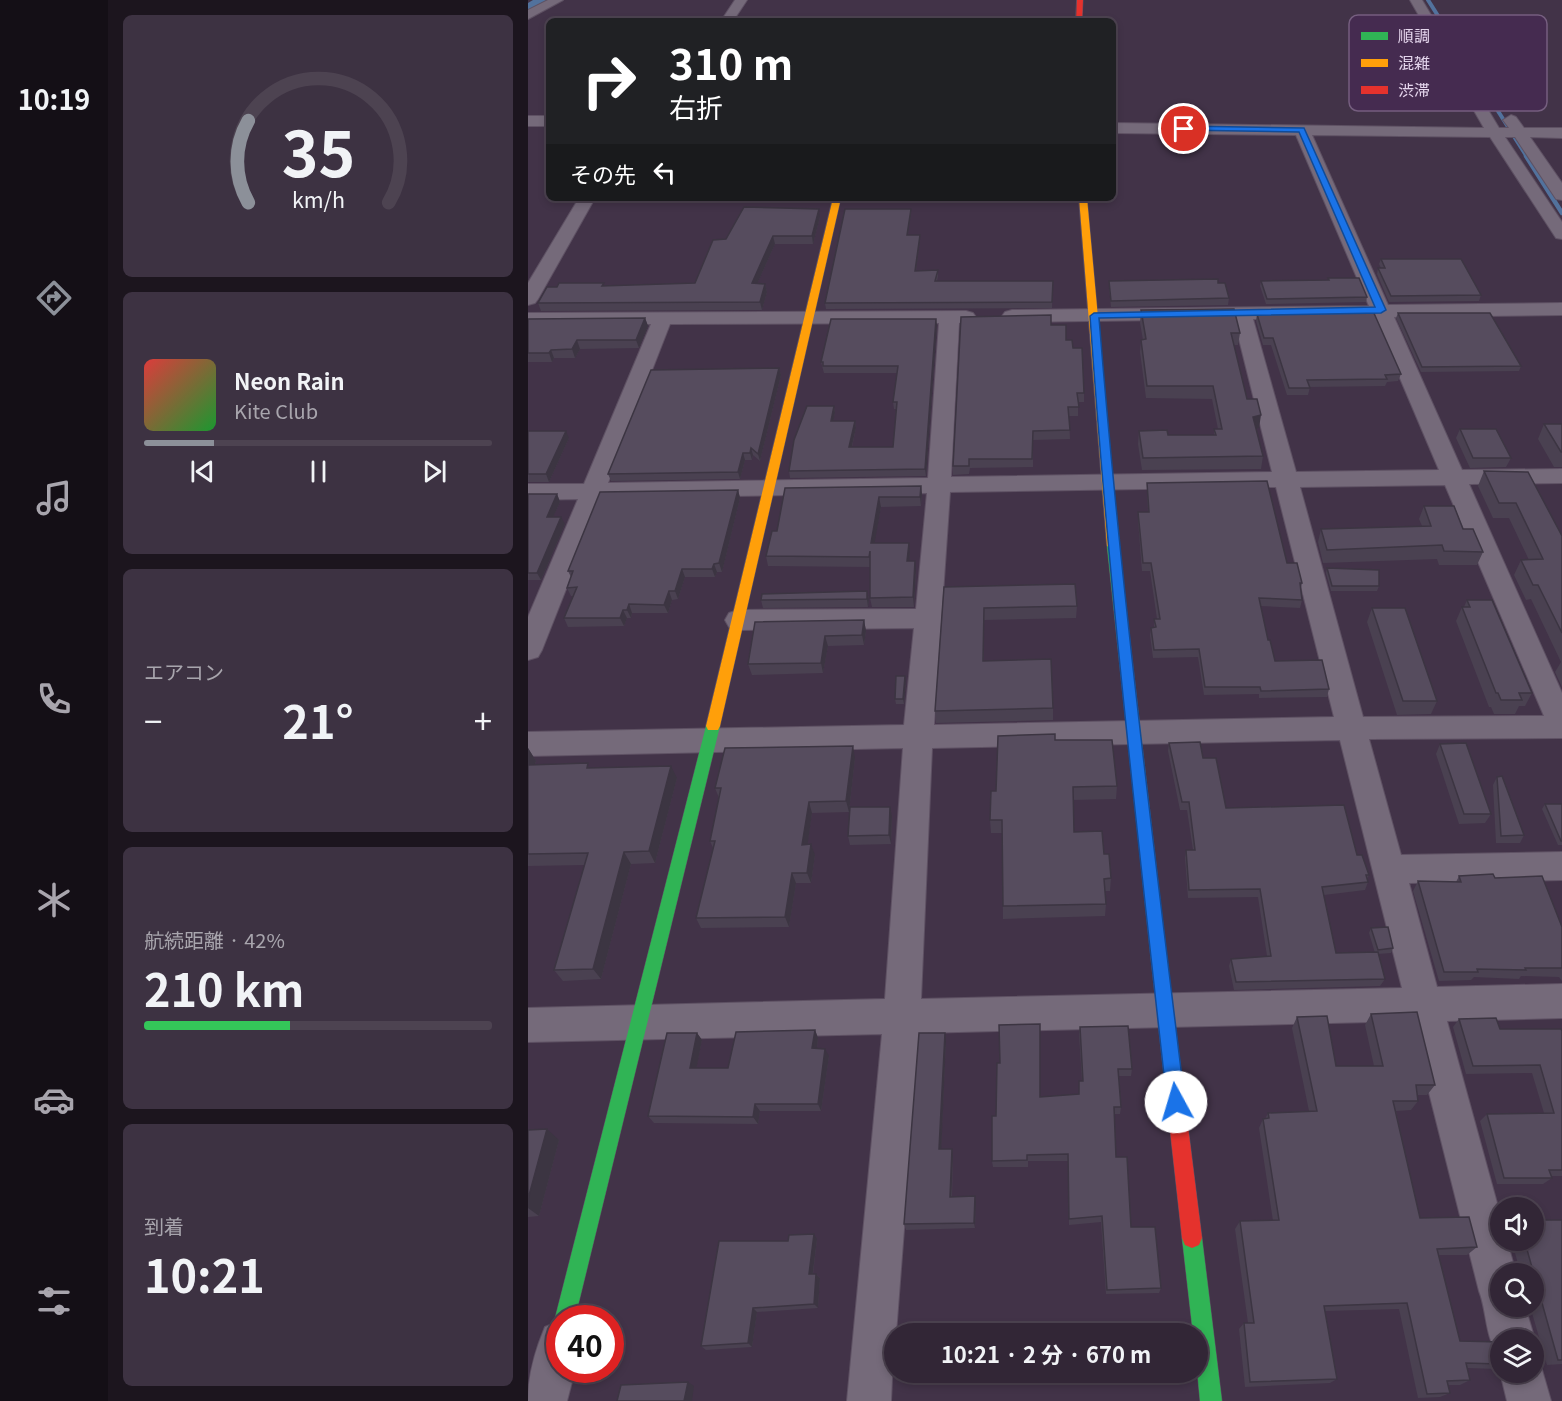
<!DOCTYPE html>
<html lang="ja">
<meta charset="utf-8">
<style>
body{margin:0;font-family:Georgia,"Noto Sans JP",serif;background:#3d3242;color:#f1f3f6;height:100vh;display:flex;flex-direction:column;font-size:22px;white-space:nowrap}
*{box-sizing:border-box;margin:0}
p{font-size:20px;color:#a8a5ad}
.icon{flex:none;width:33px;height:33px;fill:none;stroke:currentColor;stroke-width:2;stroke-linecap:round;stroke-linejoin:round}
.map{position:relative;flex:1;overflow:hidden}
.panel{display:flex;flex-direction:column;gap:15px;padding:15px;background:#1c151e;width:420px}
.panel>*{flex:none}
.hud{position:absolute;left:18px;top:18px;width:570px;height:183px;border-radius:9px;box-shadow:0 3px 9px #0003,0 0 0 2px #4d4351;background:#202124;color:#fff;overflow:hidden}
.controls{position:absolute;left:962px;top:1197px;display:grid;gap:12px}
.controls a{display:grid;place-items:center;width:54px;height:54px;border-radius:50%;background:#322636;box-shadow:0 3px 9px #0003,0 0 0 2px #4d4351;font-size:30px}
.speed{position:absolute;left:18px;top:1305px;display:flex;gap:12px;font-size:30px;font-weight:700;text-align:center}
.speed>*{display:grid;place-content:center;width:78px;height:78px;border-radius:50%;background:#322636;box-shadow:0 3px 9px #0003,0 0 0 2px #4d4351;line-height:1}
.speed .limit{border:9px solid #d22;background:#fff;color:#111}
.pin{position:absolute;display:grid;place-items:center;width:51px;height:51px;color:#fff;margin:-26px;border:3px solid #fff;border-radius:50%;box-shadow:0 2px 6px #0007}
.me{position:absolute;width:66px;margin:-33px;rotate:354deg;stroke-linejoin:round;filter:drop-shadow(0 0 4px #0008)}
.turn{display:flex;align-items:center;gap:21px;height:126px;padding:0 24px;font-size:27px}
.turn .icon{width:78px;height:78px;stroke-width:2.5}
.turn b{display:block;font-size:42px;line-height:51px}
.then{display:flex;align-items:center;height:57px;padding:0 24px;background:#0003;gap:12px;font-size:22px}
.big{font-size:45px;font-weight:700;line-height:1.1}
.panel .widget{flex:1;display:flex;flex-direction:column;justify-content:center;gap:9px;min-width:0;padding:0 21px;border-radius:9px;background:#3d3242}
.panel .dial{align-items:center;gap:0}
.dial svg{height:156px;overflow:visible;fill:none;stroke:#4d4351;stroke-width:7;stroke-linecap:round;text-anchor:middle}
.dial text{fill:#f1f3f6;stroke:none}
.song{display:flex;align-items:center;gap:18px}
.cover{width:72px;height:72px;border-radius:9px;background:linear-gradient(135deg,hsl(0 70% 55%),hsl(130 70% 35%))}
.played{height:6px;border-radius:3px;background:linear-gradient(90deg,#8c9099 20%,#4d4351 20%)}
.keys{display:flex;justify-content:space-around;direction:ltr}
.heat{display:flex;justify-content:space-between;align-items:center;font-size:33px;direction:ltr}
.charge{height:9px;border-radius:4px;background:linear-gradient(90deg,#34c759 42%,#4d4351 0)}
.trip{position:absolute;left:356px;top:1323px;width:324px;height:60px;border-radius:30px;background:#322636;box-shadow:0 3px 9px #0003,0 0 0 2px #4d4351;font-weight:700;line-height:60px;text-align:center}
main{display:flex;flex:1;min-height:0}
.dock{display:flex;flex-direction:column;width:108px;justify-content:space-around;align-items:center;background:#140f16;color:#a8a5ad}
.dock .icon{width:42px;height:42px}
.dock .selected{color:#8c9099}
.dock b{font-size:27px;color:#f1f3f6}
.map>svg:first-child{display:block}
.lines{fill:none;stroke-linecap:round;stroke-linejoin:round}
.stream-far1{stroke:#52729d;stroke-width:4}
.stream{stroke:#52729d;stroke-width:4.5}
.river{fill:#52729d;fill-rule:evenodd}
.street-casing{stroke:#5e5163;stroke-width:2}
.fast-casing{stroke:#5e5163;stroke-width:1}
.slow-casing{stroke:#5e5163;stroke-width:1}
.jam-casing{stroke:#5e5163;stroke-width:1}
.street{fill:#756a7a;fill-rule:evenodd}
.fast{fill:#30b455;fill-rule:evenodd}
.slow{fill:#ff9f0a;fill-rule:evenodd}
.jam{fill:#e5322d;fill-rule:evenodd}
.wall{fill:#4a4151}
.shaded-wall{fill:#3c3542}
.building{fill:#564c5e;stroke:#3c3542;stroke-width:1.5}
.route{fill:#1a73e8;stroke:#114b97;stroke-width:1.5}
.key{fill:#452b50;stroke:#755e7f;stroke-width:1.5}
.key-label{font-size:16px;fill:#e5d6ed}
</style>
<main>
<nav class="dock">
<b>10:19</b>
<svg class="icon selected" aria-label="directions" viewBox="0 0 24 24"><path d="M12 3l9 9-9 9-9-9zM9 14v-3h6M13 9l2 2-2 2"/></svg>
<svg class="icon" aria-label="music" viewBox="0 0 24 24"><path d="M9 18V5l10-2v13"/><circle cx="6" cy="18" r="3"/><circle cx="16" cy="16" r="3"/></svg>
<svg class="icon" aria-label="phone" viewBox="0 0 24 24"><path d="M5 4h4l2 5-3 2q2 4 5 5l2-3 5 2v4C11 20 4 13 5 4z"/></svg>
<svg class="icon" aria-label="climate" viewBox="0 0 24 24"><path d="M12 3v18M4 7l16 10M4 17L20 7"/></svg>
<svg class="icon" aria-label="car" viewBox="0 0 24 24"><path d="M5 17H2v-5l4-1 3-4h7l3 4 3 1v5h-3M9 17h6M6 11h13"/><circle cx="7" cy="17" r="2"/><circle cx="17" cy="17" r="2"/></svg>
<svg class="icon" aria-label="filters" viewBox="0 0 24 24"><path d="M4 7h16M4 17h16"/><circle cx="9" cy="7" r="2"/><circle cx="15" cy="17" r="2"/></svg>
</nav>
<section class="panel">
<div class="widget dial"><svg viewBox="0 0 100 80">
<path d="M14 69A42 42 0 1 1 86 69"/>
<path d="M14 69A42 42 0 0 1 14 27" stroke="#8c9099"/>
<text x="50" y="56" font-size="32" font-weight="700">35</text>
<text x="50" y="72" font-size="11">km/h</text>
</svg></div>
<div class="widget">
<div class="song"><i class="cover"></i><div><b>Neon Rain</b><p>Kite Club</p></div></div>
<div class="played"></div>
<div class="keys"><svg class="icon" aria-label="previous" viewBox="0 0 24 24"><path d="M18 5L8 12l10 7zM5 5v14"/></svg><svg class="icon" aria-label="pause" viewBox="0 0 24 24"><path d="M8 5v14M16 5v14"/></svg><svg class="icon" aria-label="next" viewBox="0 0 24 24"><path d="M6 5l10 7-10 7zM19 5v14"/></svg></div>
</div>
<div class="widget"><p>エアコン</p>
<div class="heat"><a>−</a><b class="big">21°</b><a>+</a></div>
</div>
<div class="widget"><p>航続距離 · 42%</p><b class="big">210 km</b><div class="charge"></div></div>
<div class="widget"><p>到着</p><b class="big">10:21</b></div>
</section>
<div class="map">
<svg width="1034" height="1401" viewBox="0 0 1034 1401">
<rect width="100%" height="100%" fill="#423348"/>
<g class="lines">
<path class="stream-far1" d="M900,0L999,157"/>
<path class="stream" d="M998,156L1034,213"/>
<path class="river" d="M5,0H29L27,4L0,16V3Z"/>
<g class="street-casing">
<path id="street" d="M20,0H35L0,19V10Z
M207,0H219L205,21H193Z
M882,0H894L971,128H981L975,120L983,115L988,117L996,128H1034V138L1002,137L1034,183V200L1028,199L987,137H977L1034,222V239L1028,238L962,137L784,135L860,305L1034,303V315L866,317L934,470L1034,469V483L941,484L1034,693V738L841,739L873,855L1034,852V880L881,883L909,987L1034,984V1018L919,1021L972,1214V1240H979L988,1274H972V1306H997L1007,1340L1005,1344V1340H972V1356C957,1341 959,1310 951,1291L883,1021L391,1033L368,1334H366L363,1401H319L354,1034L0,1042V1008L357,999L375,748L0,756V732L376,725L386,628L210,630L201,627L197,620L201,613L210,610L388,609L399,493L74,498L14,650L10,657L0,660V617L50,499L0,500V484H56L123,324L0,325V313L438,311L445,313L448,317L445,321L431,323L423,477L744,472L706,319L484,322L477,320L474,316L477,312L484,310L841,306L768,135L585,133V123L956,128ZM846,317L911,470L768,472L725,319ZM411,323L400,478L80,483L142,324ZM917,485L1016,716L835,717L772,487ZM748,487L806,717L406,725L422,492ZM812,740L874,988L393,999L404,748Z
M0,116H21V126H0Z
M51,198H67L10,299L7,303L0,305V283Z
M32,1321V1370H47L39,1401H0C0,1375 7,1351 17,1327Z
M1005,1355L1010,1356L1023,1401H979L972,1372H1005Z"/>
</g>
<g class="fast-casing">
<path id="fast" d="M585,542L591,546L639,959L637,964L631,967L625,964L623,959L579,546Z
M185,721L190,722L192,726L47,1318H32V1326L27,1318L178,726L180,722Z
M664,1228L671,1231L674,1238L694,1401H672L669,1370V1334H665L654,1238L657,1231Z"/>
</g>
<g class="slow-casing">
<path id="slow" d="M305,198H313L192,726L190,730H180L178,726Z
M551,198H559L591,546L585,550L579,546Z"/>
</g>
<g class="jam-casing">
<path id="jam" d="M549,0H555L554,21H548Z
M631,951L637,954L639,959L674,1238L671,1245L664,1248L657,1245L654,1238L623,959L625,954Z"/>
</g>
<use href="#street" class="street"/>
<use href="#fast" class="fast"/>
<use href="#slow" class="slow"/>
<use href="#jam" class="jam"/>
</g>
<path class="wall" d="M383,209V214L380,235L392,241L388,271L410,270V276L409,281H525L524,308L298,309L297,303Z
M292,217L285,244H247L229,284H237L239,292L234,310L13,311L10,303L77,286L167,283L198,239Z
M853,259L953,295L951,301L861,302L849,274L850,268H853L851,264Z
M800,278L839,297L838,302L738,304L732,286L733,281L800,280Z
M581,281L690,283L701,298L700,305L583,307L581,287Z
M613,310L712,333L710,345H706L719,399L731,428H728L735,456L733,469L614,470L610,444L611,431L640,435H686V429H690L684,399L618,398L612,352L613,340H615L612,323Z
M870,313L993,366L991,371L893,372L868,318Z
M729,314L873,374L870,381L859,382L857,386L782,387L780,395H759L743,345H735L728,321Z
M117,318L120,326L111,348L52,349L47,358H26L24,362H0V319Z
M409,325L398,476L262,478L261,471L306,406L307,413L305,421H327L328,428L324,447H365L368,409H366L365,402L369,373H296L293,362Z
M523,325L545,348L556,393V402H550V416H541L542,439L505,440V467L442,468L441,474L425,475V466Z
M251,368L253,375L232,461L225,455L224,460H217L212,479L83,481L80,474Z
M1016,424H1034V467H1026L1010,439Z
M932,429L983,458L978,467L942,468L928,438Z
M0,431L41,438L21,482H0Z
M956,471L1034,536V687L1027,672L1033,662L1003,599L998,600L986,575L993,560H1001L981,518H965L950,486Z
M619,483L759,563L774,583L773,588L774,600L772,608L732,606L740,640L747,661L801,689L799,697L731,698V694L676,695L670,657L625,658L622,635L623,628L626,627V619H629L622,571H614L610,520V512H620L619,491Z
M393,486L394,495L393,506L353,507L346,543L382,552L381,561L388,570L386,607H344L342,598V567L240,566L238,556L249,531L257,488Z
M210,490L212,498L194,572H189L187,577H157L150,599L144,600L140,613H104L103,618H99L96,626L40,627L36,618L45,596H43L39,588L43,577L40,571Z
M0,494H29L32,502L25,517L37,524L13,580H0Z
M896,506L935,529L955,552L949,565H911L909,559L795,563L790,542L793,529L894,526L891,519Z
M799,568L851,586L849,591H803L798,573Z
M416,587L549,606L548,618L456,620V661L525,708V720L408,723L407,711Z
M339,591L341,599L340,607L235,608L233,600Z
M939,600L1004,693L997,706H991L987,714H966L963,707H961L928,621L934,607H936Z
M844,608L909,701L903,714L869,715L839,622Z
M336,620L338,631L336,645L300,646L295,673L224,675L220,664Z
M378,681L376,704H368L367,699Z
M527,740L589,786L588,799L545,800L546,832L576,854L583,878L582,891H577L578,904L577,916L475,919L474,833H463L462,820Z
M641,743L675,758L698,808L829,855L841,875L839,879L840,882L837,890L796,895L808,953H847L841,933L843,928L865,948L863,953L850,954L857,979L852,986L706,990L701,966L703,959L739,956L730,897L660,898L657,858L658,850H665L659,810H652L640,751Z
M912,744L963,814L957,823L931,824L908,754Z
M0,748L8,761L7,764L63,768L149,778L127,863L103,864L73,979L35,981L26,970L57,865L0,866Z
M327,758L321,812L284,813L279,845L287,855L283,883H268L261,927L173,928L168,918L185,848L182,841L191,798L187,788Z
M969,777L996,835L992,843H968L965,785Z
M1017,804H1034V845H1030L1014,809Z
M364,816L363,844L322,845L320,836Z
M931,876L967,878L1034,927V981L1031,977L993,976L991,979L946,977L943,980L911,981L885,891L890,881L928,882Z
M843,1014L907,1085L899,1095H889L890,1101L883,1110L868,1111L892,1218L949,1247L939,1255H911L932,1341L972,1342V1368L969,1369L939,1368L942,1380L932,1385H920L922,1393L912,1397L890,1398L871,1309L797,1311L809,1379L802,1383L717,1387L711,1329L716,1323H720L707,1229L712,1221H745L731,1128L735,1119H737L740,1113L781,1111L764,1028L769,1017L808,1066H846L837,1025Z
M931,1019L972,1029L1034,1031V1176H1023L1024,1178L1015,1184H969L952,1121L959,1114L1016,1113L1004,1073L938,1074L925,1027Z
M552,1027L604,1069L603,1076H591L593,1107L592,1114H586L588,1157L603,1227L633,1288L631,1293L578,1294L573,1222L541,1225L540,1161H500V1167H465L464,1161L468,1116L512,1097L551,1094L554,1081L551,1034Z
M287,1030L290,1038L289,1048L301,1056L293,1111H232L230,1124L126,1123L120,1116L169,1033L174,1040L168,1068H200Z
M418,1041L413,1149L425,1155L424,1197L447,1196L448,1202L447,1228L378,1230L376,1224Z
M0,1130L31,1140L11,1216L0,1217Z
M1034,1220V1364L1019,1365L1002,1306H1005V1274H993L987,1253H985L981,1240H1005Z
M289,1239L285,1274H288L292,1278L290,1308L229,1312L224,1347L178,1350L173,1346L260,1241Z"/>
<path class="shaded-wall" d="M291,209L292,217L285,244L284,236Z
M383,209V214L379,241V235Z
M392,235V241L387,277V271Z
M245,236L247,244L226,291L224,283Z
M237,284L239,292L234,310L232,302Z
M117,318L120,326L111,348L108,340Z
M408,319L409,325L398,476L397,469Z
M49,340L52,349L47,358L44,349Z
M23,350L26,358L24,362L21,353Z
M251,368L253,375L232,461L230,454Z
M306,406L307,413L304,428L303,421Z
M733,415L731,428L722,430L725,417Z
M327,421L328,428L322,454L321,447Z
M38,431L41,438L21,482L18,474Z
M223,448L225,455L224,460L222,453Z
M215,453L217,460L212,479L210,472Z
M393,486L394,495L393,506L392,497Z
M210,490L212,498L194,572L191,563Z
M29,494L32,502L22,524L19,517Z
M351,497L353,507L345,552L343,543Z
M33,517L37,524L13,580L9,573Z
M381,543L382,552L381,570L379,561Z
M387,561L388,570L386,607L385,597Z
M186,564L189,572L187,577L184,569Z
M154,569L157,577L150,599L147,591Z
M141,591L144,600L140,613L136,605Z
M339,591L341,599L340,607L339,599Z
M101,604L104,613L103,618L99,610Z
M95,610L99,618L96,626L92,618Z
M336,620L338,631L336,645L334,635Z
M297,636L300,646L295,673L293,663Z
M377,676L378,681L376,704L375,699Z
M325,746L327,758L321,812L318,801Z
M0,748L8,761L2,777L0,774Z
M143,766L149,778L127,863L121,851Z
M281,802L284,813L278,855L274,845Z
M362,807L364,816L363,844L361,835Z
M283,844L287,855L283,883L279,873Z
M96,852L103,864L73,979L65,969Z
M264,873L268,883L261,927L257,917Z
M287,1030L290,1038L288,1056L284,1048Z
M169,1033L174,1040L167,1075L162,1068Z
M417,1033L418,1041L413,1156L411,1149Z
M297,1049L301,1056L293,1111L290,1104Z
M227,1104L232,1111L230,1124L225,1117Z
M19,1129L31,1140L11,1216L0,1208V1199Z
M424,1149L425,1155L423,1203L422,1197Z
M447,1196L448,1202L447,1228L446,1223Z
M286,1234L289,1239L284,1279L281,1274Z
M288,1274L292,1278L290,1308L286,1304Z
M225,1308L229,1312L224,1347L220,1343Z
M160,1382L166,1386L164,1401H156Z"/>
<path class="building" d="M216,207L291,209L284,236H245L224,283L237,284L232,302L10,303L19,287H29L31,283H76L74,286L167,283L185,240L198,239Z
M317,209H383L379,235H392L387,271L410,270L407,281H525L524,302L297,303Z
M853,259H933L953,295L863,296L850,268H857Z
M800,278H831L839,297L739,299L733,281L801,280Z
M690,279V283H697L701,298L583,301L581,281Z
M706,309L712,333H703L719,399H729L733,415L725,417L735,456L615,458L611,431L639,430L640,435H688L686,429H694L685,386H619L613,340L618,339L613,310Z
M845,311L873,374L857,375L859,379L779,380L782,388H761L745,338H736L729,314Z
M870,313H962L993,366L894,367Z
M523,315V325H538V340H544L545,348H554L556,393H549L551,407H540L542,430L505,431L504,459H441V466H425L433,317Z
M117,318L108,340H49L44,349L23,350L21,353H0V319Z
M303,319H408L397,469L261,471L266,440L279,406H306L303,421H327L321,447H365L369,402H365L370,366H295V362H293Z
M251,368L230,454L223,448L222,453H215L210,472L80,474L123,370Z
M1016,424H1034V452H1033Z
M932,429H968L983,458H945Z
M0,431H38L18,474H0Z
M956,471L1000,472L1034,536V633L1010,585H1005L993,560L1015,559L988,503H971Z
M739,481L759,563H769L774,583H772L774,600L731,598L740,640H742L747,661L794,660L801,689L733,691L732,687H677L671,649L626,650L623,628L628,627L626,619H632L623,563H615L610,512H621L619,483Z
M393,486L392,497H351L343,543H381L379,561H387L385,597L342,598V551L341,557L238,556L244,531H249L257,488Z
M210,490L191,563L186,564L184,569H154L147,591H141L136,605L101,604L99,610H95L92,618H36L49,587L39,588L45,571H40L72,492Z
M0,494H29L19,517H33L9,573H0Z
M896,506H926L935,529H945L955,552L916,551L914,545L799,550L793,529L903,526Z
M799,568L851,570V586H804Z
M547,584L549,606L456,608L455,661L523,659L525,708L407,711L416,587Z
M339,591V599L233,600L234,594Z
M939,600H964L1004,693H991L994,700H973L970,693H968L934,607H942Z
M844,608H877L909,701H875Z
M336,620L334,635L297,636L293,663L220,664L227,622Z
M368,676H377L375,699H367Z
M527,734V740H584L589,786L545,787L546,832L574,831L576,854H581L583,878L576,879L578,904L475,906L474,820H462L463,791H468L470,736Z
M672,742L675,758H688L698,808L816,805L829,855H834L841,875H838L840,882L794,887L808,953L850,952L857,979L708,982L703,959L743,956L732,889L661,890L658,850H667L661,802H654L641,743Z
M938,743L963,814H936L912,744Z
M325,746L318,801L281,802L274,845L283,844L279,873H264L257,917L168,918L187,841H182L193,788H187L197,748Z
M60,763L59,768L143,766L121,851L96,852L65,969L26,970L60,853L0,854V765Z
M974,776L996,835L973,836L969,777Z
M1017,804H1034V841H1033Z
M322,807H362L361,835L320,836Z
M965,874L967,878L1014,876L1034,927V968H997L998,970L949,969L950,972H916L890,881L933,882L931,876Z
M860,927L865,948L850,950L843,928Z
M889,1012L907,1085H888L890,1101H865L892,1218L941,1217L949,1247L909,1249L932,1341L972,1342V1364L938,1363L942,1380L919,1381L922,1393L899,1394L879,1303L796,1306L809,1379L722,1382L716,1323H726L712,1221L751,1220L735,1119L741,1118L740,1113L789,1111L769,1017L799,1016L808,1066H855L843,1014Z
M968,1018L972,1029H1033L1034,1031V1170H1021L1024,1178H976L959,1114L1026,1113L1012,1065L945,1066L931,1019Z
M512,1024V1097L551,1094V1081H555L552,1027L600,1026L604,1069H590L593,1107H586L588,1157H599L603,1227H627L633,1288L579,1290L574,1216L541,1219L540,1154L499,1155V1160L464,1161V1116H468L469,1063H472L471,1025Z
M287,1030L284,1048L297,1049L290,1104H227L225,1117L120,1116L139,1033H169L162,1068H200L208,1032Z
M391,1033H417L411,1149H424L422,1197L447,1196L446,1223L376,1224Z
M19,1129L0,1199V1130Z
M1005,1220H1034V1360H1030L998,1246H995L993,1240H1005Z
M286,1234L281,1274H288L286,1304L225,1308L220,1343L173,1346L191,1241H260L261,1235Z
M160,1382L156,1401H89L93,1385Z"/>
<path class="route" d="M656,126L776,128L858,310L853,313L571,318C592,580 625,841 657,1102L654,1108L648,1111L641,1108L639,1102C610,840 580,579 562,316L566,313L847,307L771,132L653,130Z"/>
<rect x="821" y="15" width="198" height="96" rx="9" class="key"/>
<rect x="833" y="32" width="27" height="8" fill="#30b455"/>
<rect x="833" y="59" width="27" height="8" fill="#ff9f0a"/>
<rect x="833" y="86" width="27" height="8" fill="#e5322d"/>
<g class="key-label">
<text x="870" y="42">順調</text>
<text x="870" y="69">混雑</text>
<text x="870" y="96">渋滞</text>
</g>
</svg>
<div class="controls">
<a><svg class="icon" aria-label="sound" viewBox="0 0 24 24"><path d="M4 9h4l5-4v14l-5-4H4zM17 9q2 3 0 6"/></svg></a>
<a><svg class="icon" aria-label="search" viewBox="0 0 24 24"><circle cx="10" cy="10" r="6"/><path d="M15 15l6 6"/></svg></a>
<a><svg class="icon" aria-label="layers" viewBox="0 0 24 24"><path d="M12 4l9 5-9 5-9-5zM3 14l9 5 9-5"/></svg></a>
</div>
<div class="speed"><div class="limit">40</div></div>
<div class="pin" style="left:656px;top:129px;background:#d93025"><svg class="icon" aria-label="arrive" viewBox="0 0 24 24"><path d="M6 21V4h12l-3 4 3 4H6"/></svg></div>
<svg class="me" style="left:648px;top:1102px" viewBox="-20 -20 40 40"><circle r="19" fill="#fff"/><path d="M0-13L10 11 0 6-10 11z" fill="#1a73e8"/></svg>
<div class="trip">10:21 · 2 分 · 670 m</div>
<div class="hud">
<div class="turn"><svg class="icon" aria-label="right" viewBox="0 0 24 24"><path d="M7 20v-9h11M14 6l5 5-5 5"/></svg><div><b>310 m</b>右折</div></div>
<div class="then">その先<svg class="icon" aria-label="left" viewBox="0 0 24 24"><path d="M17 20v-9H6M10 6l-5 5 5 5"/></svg></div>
</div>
</div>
</main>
